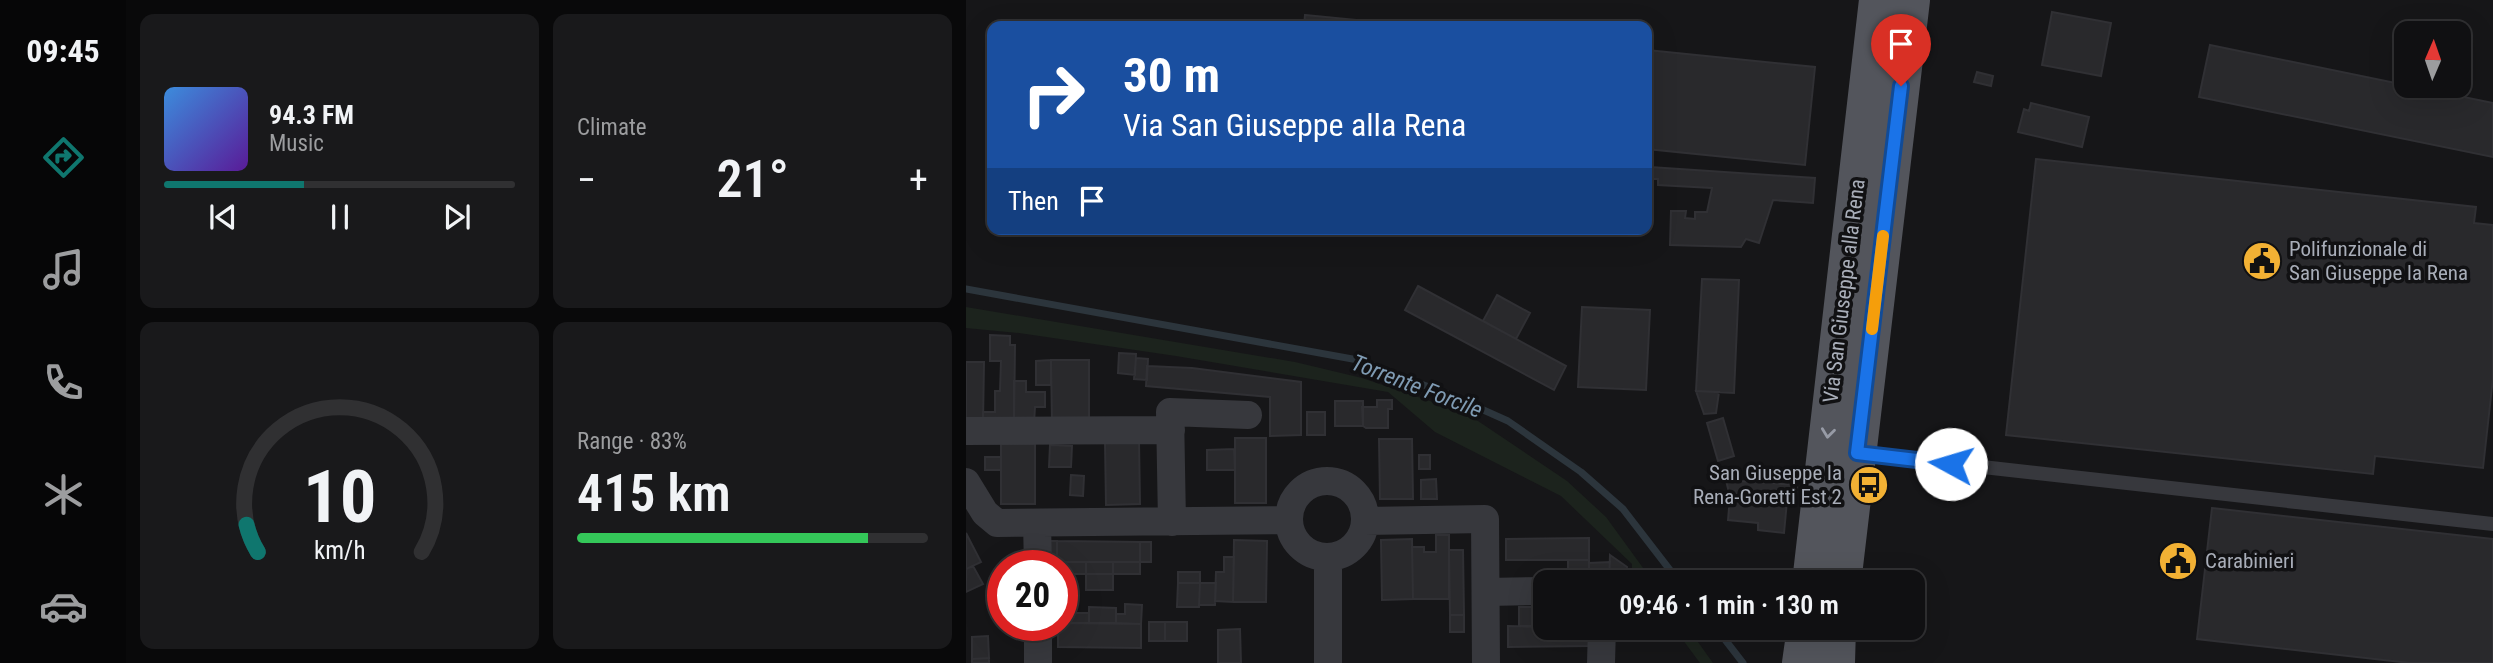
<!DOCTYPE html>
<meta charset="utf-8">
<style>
body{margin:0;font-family:"Roboto Condensed",sans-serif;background:#19191b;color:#f1f3f6;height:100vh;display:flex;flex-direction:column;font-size:26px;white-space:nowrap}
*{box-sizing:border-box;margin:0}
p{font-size:23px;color:#9c9d9f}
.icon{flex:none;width:38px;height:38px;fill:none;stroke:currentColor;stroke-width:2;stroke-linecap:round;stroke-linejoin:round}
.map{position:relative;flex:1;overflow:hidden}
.side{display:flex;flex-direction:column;gap:14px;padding:14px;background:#09090a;width:840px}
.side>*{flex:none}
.hud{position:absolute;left:21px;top:21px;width:665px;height:214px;border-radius:14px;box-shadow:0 7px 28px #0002,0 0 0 2px #303032;background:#1a4fa0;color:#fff;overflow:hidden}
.needle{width:46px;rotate:2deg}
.tools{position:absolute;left:1428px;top:21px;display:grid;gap:14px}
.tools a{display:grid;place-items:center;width:77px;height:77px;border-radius:14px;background:#101012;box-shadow:0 7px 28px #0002,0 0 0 2px #303032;font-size:35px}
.speed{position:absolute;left:21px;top:550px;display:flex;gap:14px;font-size:35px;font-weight:700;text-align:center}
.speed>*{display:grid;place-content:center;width:91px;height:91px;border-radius:50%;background:#101012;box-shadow:0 7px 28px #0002,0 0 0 2px #303032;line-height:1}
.speed .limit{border:10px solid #d22;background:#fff;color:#111}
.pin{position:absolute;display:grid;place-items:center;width:60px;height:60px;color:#fff;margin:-72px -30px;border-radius:50% 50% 50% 0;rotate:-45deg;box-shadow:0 0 7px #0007}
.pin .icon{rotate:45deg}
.me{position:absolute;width:77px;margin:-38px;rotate:276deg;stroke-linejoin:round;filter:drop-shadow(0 0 5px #0008)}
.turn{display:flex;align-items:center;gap:24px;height:147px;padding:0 21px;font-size:32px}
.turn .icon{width:91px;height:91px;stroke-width:2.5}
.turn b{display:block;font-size:49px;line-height:60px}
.then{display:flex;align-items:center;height:66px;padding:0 21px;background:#0003;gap:14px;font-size:26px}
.big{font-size:52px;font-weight:600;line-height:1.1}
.side .tile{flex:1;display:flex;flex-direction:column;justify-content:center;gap:10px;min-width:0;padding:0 24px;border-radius:14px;background:#19191b}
.side .dial{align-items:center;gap:0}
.dial svg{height:182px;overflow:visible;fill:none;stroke:#303032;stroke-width:7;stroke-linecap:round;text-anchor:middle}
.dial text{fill:#f1f3f6;stroke:none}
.song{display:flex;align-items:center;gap:21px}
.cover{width:84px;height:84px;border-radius:10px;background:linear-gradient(135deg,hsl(210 70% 55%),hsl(270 70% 35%))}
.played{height:7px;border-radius:4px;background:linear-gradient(90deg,#0f766e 40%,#303032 40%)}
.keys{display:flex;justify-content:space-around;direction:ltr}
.heat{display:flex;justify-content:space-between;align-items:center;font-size:38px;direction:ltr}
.charge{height:10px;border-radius:5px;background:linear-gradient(90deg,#34c759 83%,#303032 0)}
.side .tiles{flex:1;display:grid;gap:14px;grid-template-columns:repeat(2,1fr)}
.trip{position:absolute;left:567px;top:570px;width:392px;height:70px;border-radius:14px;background:#101012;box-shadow:0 7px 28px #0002,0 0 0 2px #303032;font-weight:600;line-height:70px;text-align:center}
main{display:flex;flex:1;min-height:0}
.tabs{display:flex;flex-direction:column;width:126px;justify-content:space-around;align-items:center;background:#060607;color:#9c9d9f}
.tabs .icon{width:49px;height:49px}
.tabs .active{color:#0f766e}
.tabs b{font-size:32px;color:#f1f3f6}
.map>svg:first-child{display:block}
.green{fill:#1c231d}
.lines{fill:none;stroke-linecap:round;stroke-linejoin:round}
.stream{stroke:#2c353c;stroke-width:7}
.building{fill:#29292c;stroke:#303034;stroke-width:2}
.service{stroke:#37383d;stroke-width:14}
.minor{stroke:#37383d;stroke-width:28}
.primary{stroke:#53555c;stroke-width:38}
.oneway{stroke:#979ba6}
.route-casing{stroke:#114b97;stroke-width:18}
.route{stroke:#1a73e8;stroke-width:12}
.slow{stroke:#f59e0b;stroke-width:12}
.labels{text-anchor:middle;stroke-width:7;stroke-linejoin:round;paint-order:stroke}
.poi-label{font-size:21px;fill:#a8adb8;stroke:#111113;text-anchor:start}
.street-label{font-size:21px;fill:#a8adb8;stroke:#111113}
.water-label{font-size:23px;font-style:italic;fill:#7f9bb3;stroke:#111113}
</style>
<main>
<nav class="tabs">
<b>09:45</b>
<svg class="icon active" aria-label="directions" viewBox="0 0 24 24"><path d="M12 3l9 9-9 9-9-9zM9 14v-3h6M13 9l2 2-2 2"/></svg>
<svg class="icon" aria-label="music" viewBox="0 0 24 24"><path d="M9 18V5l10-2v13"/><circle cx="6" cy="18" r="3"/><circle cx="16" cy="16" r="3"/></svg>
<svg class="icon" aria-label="phone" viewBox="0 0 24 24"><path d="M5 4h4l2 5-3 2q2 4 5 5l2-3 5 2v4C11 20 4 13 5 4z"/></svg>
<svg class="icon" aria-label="climate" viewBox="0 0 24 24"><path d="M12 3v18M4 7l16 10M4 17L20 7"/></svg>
<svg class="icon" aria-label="car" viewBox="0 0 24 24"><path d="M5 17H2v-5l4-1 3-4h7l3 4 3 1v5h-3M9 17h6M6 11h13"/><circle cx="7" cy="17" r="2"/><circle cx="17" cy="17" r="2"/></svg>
</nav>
<section class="side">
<div class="tiles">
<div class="tile">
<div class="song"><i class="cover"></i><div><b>94.3 FM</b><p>Music</p></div></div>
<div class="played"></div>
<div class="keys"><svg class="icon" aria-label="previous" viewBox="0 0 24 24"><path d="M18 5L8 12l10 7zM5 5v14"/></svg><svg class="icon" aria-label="pause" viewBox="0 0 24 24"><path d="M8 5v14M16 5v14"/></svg><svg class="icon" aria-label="next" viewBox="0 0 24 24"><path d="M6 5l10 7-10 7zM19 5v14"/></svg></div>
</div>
<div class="tile"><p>Climate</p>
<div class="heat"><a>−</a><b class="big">21°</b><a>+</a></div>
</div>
<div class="tile dial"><svg viewBox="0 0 100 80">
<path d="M14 69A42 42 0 1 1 86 69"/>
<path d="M14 69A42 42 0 0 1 9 57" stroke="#0f766e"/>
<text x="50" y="56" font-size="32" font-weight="700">10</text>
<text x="50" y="72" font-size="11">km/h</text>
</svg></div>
<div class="tile"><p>Range · 83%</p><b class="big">415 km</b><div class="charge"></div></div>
</div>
</section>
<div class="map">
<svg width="1527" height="663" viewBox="0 0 1527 663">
<rect width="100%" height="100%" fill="#161618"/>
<path class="green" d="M0,307L329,362L396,378L464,401L512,421L601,481L640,517L688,583H666V564L595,496L469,432L422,392L210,356L53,333L0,328Z
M708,628H722L747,663H734Z"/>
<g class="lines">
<path class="stream" d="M0,289L392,360L484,395L542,421L615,472L657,509L714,583
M750,628L777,663"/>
</g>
<path class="building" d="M1086,12L1145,23L1135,76L1076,65Z
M339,15L452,26H338Z
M1244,45L1527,103V157L1233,97Z
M681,50L849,67L839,165L681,149Z
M1011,72L1027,76L1025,86L1008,82Z
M1065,103L1123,117L1116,147L1052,132L1058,109L1063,111Z
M1070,159L1510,207L1508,223L1527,225V378L1517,468L1409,456L1407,474L1040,435Z
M684,167L849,178L847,203L807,200L793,243L780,239L775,247L704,245L705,211H720L719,218L729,219V212H741L746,188L692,185V179H683Z
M736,279L773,280L768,393L730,391Z
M452,286L600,366L588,390L439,310Z
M531,295L564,313L550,339L517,321Z
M616,307L684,310L680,390L612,387Z
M24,335L44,336V345H49L48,423H17V412H29V391H34L35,361H24Z
M153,353L170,354L169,375L152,373Z
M170,358L182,359L181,380L168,379Z
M85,360V385H70V361Z
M85,360H123V422H86Z
M0,362H18L17,423H0Z
M181,366L226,368L335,382V435L304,436V397L180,386Z
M48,381H60V392H79V407H69L68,423H48Z
M730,391L753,392L750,413L738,414Z
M411,400H426V409H422V428H400L397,426L396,407H411Z
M369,401H397V426H369Z
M341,412H359V435H341Z
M757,418L768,456L752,461L741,423Z
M269,438H300V503H269Z
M413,439H446L447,499H414Z
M139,441H173L174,504L140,505Z
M35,444H69V504H35Z
M84,445L106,446L105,467H83Z
M268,449L269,470H241V450Z
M453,455H464V469H453Z
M19,457H35V470H19Z
M105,475L118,476L117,496L104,495Z
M470,479L471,499H455V480Z
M760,480L831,485L830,501L764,497Z
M764,497L821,501L818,533L792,530V523L762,520Z
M1246,508L1527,539V663H1444L1231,639Z
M0,533L15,562L0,569Z
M470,535H483V599H447L446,547H458V552H470Z
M623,538V560H540V539Z
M446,539L447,599L416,600L415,540Z
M268,540L301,541L300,602H267Z
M81,541H91V562H81Z
M91,541L174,542V562H91Z
M174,542H185V562H174Z
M483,550H497L498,615H484Z
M644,555L661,567L660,583H643Z
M258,557H268L267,602L249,601L250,572H258Z
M602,560H623V578H602Z
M91,562H120V574H96V565H91Z
M120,562H147V574H120Z
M147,562H174V574H147Z
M644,562L643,577L623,578V563Z
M7,566L17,584L0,592V569Z
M212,572H234V583H212Z
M120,574H147V590H120Z
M212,583H234L233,607H211Z
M234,583H250L249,605H233Z
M159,604L176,605L175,624L150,623V614H159Z
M123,607L150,608V623H123Z
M553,607H568L569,626H553Z
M100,613H123V623H100Z
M484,615H498V632H484Z
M183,622H199V641H183Z
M199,622H221V641H199Z
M96,623L175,624V648L92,647V625H96Z
M542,626L624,628V646L542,647Z
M274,629L275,663H252V630Z
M22,636L23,658L6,659V637Z
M23,658V663H6V659Z"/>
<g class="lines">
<path class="service" d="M892,453L1527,524"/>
<path class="minor" d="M0,431L205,430
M323 519a38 38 0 1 1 76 0a38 38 0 1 1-76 0Z
M0,482L19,513L31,523L323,520
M399,521L519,519L520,663
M206,522L204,412L282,415
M71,524L72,565
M362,557V663
M520,592L579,591
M72,663V625
M635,663L636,628"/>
<path class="primary" d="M845,583L912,0
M876,583L945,0
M835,663L840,628
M870,663L871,628"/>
</g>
<defs><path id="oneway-chevron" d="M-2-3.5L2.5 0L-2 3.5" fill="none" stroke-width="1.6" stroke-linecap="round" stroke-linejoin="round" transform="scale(1.75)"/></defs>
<use class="oneway" href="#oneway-chevron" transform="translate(862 433) rotate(97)"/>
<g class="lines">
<g class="route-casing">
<path id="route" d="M935,86L891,453L985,464"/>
</g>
<use href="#route" class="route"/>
<path class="slow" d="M906,329L917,236"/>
</g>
<defs>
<g id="civic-disc" transform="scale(2.0125)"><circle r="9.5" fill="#f2b134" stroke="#111113"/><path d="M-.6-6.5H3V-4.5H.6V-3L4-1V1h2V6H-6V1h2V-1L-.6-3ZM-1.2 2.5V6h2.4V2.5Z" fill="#111"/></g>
<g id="bus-disc" transform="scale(2.0125)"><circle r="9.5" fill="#f2b134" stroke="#111113"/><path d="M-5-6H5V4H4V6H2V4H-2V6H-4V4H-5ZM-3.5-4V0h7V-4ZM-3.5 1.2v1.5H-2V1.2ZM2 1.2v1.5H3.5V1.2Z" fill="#111"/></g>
</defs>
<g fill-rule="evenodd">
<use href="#civic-disc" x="1296" y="261"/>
<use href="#bus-disc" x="903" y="485"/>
<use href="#civic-disc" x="1212" y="561"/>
</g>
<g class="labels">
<g class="poi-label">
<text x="1323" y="256">Polifunzionale di<tspan x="1323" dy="24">San Giuseppe la Rena</tspan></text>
<text x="876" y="480" text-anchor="end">San Giuseppe la<tspan x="876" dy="24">Rena-Goretti Est 2</tspan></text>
<text x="1239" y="568">Carabinieri</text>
</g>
<g class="street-label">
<text transform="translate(878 291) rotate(-83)" y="7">Via San Giuseppe alla Rena</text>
</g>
<g class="water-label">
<text transform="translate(451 386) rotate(21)" y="8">Torrente Forcile</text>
</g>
</g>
</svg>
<div class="tools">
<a><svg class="needle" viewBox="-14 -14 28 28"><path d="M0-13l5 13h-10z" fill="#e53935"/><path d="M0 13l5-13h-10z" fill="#9c9d9f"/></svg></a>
</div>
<div class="speed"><div class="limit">20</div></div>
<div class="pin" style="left:935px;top:86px;background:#d93025"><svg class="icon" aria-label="arrive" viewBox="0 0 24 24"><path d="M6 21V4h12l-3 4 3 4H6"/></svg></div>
<svg class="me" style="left:985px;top:464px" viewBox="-20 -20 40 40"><circle r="19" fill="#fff"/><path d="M0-13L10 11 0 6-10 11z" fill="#1a73e8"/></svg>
<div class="trip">09:46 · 1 min · 130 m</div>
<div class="hud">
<div class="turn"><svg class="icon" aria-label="right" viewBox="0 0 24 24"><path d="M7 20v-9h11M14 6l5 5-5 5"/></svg><div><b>30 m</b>Via San Giuseppe alla Rena</div></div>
<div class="then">Then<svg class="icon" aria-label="arrive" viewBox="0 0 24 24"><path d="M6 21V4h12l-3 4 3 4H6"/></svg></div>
</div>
</div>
</main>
